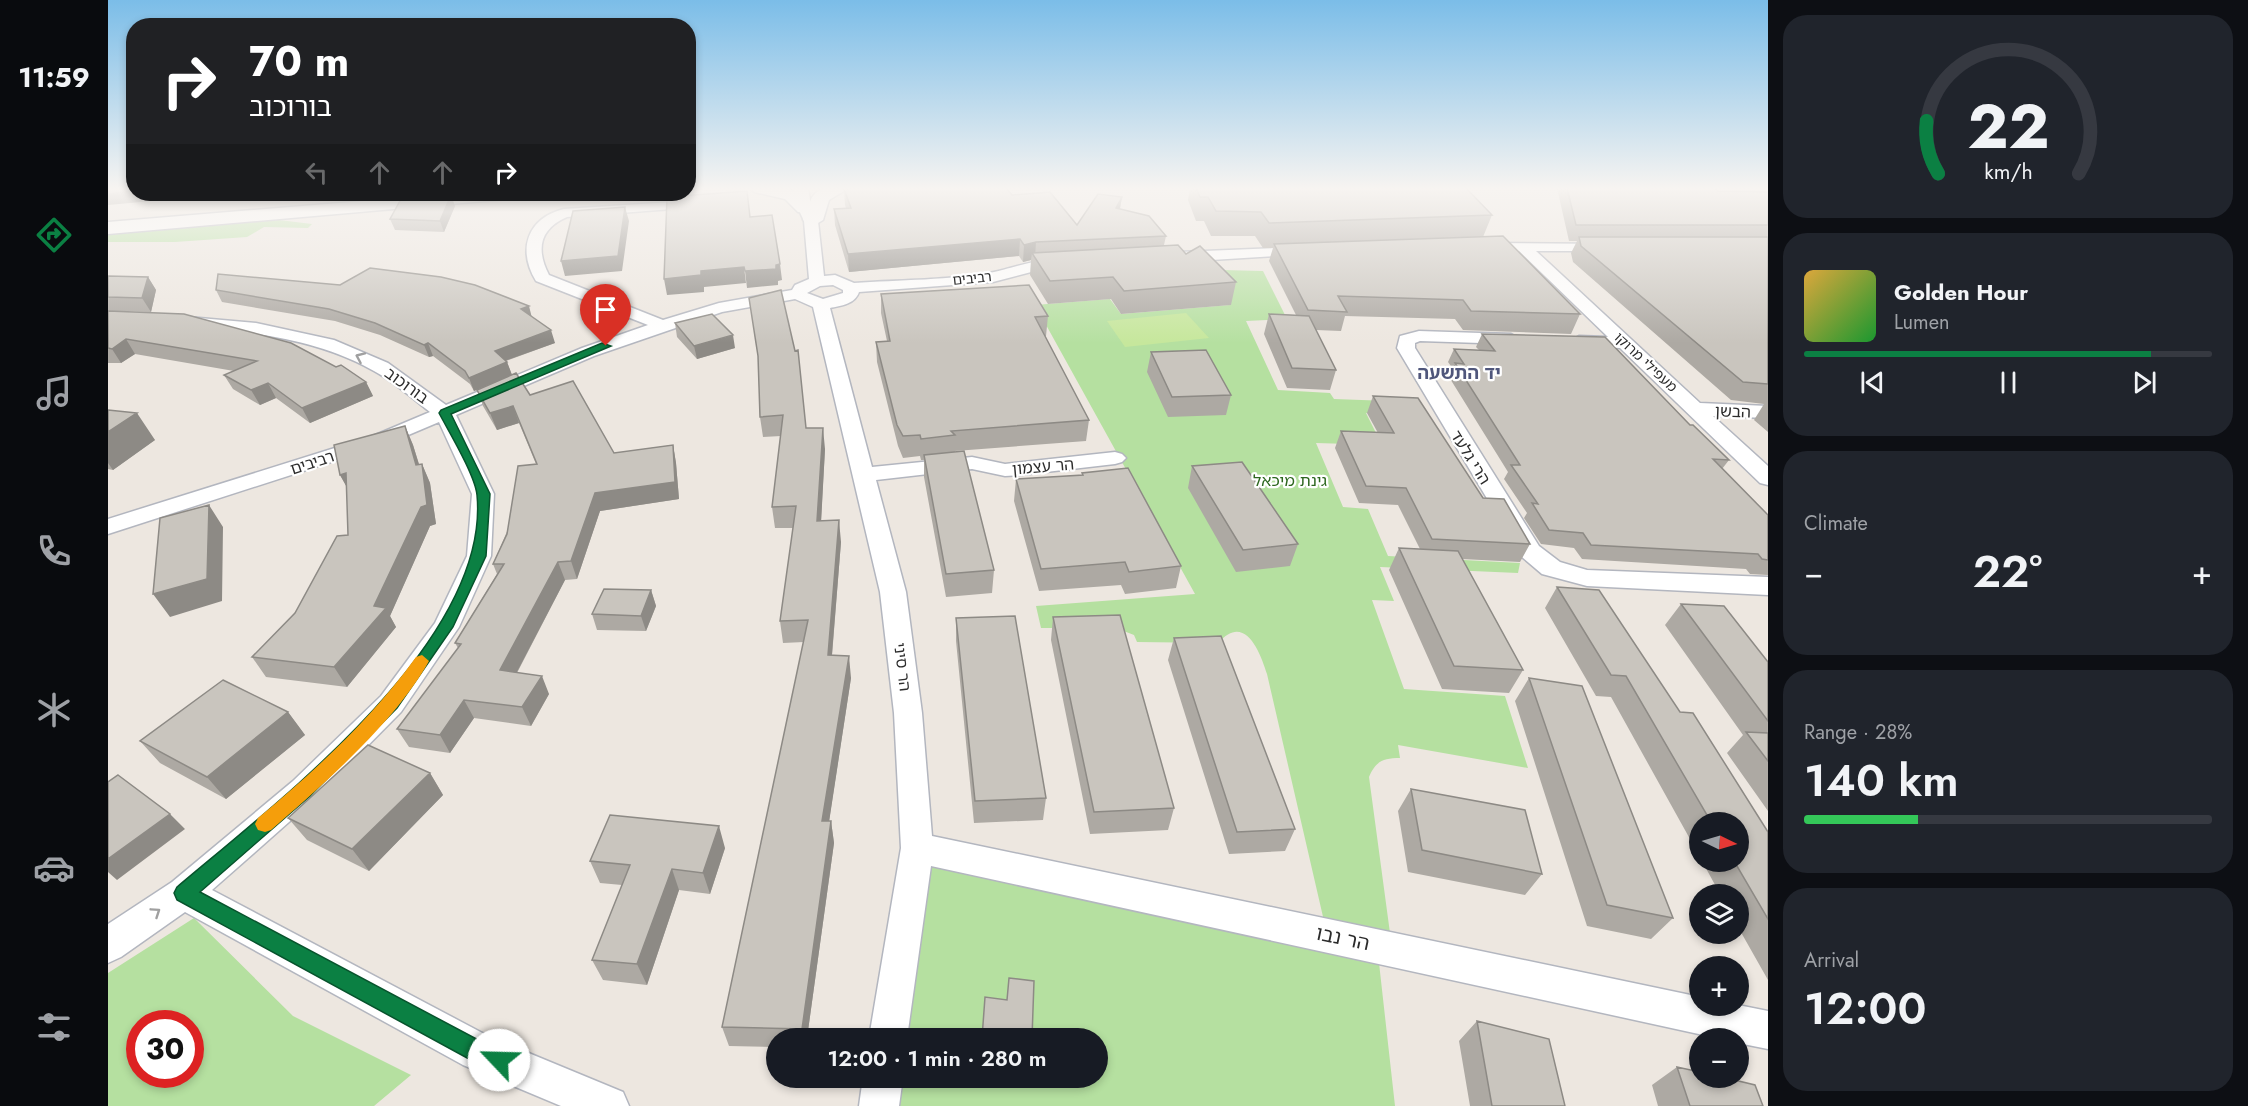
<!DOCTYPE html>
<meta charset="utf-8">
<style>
body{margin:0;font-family:Jost,"Noto Sans Hebrew",sans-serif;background:#20242c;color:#f1f3f6;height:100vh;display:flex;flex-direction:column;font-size:22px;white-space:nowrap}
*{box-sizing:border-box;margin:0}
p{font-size:20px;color:#9ea1a6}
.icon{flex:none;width:33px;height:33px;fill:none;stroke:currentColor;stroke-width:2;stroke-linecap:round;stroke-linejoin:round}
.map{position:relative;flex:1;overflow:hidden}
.side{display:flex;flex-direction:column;gap:15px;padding:15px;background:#0d0f14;width:480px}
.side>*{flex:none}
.hud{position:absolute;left:18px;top:18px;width:570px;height:183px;border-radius:24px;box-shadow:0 3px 9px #0003;background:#202124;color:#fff;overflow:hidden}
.needle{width:39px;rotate:95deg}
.tools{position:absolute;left:1581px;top:812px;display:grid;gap:12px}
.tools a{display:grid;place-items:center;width:60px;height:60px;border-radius:50%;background:#171b24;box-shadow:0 3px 9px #0003;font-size:30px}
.speed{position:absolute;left:18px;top:1010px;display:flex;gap:12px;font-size:30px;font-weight:700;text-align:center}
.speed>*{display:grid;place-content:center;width:78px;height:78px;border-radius:50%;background:#171b24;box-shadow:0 3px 9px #0003;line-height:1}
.speed .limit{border:9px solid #d22;background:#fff;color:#111}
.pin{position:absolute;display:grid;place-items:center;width:51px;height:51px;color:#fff;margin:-62px -26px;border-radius:50% 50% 50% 0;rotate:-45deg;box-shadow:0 0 6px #0007}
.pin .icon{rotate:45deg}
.me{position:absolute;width:66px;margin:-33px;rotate:294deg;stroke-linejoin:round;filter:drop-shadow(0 0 4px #0008)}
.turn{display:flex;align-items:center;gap:21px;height:126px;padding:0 24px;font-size:27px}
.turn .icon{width:78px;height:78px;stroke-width:2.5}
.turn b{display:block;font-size:42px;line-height:51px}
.lanes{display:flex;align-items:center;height:57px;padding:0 24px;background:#0003;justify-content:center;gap:30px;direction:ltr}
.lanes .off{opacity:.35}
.big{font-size:45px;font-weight:600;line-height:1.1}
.side .card{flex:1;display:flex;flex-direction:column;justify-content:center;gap:9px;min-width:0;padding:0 21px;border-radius:24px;background:#20242c}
.side .dial{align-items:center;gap:0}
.dial svg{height:156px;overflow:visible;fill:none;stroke:#363941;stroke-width:7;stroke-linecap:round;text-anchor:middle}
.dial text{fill:#f1f3f6;stroke:none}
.song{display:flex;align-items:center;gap:18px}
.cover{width:72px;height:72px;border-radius:9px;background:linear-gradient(135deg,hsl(40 70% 55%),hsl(130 70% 35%))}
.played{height:6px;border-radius:3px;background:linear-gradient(90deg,#0b8043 85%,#363941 85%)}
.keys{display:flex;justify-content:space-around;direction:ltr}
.heat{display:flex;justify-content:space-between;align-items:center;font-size:33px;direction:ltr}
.charge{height:9px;border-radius:4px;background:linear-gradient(90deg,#34c759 28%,#363941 0)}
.trip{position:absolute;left:658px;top:1028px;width:342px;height:60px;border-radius:30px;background:#171b24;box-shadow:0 3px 9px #0003;font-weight:600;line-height:60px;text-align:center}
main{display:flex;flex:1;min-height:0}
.tab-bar{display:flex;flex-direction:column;width:108px;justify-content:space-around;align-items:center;background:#090b0e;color:#9ea1a6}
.tab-bar .icon{width:42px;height:42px}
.tab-bar .on{color:#0b8043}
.tab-bar b{font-size:27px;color:#f1f3f6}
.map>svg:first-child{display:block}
.green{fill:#b5e0a0;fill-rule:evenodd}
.pitch{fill:#c6e79c}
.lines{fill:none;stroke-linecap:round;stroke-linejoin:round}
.street-casing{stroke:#b3b6bf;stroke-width:3}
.secondary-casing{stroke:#b3b6bf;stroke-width:3}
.street{fill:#fff;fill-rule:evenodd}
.secondary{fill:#fff;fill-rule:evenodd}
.wall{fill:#ada9a3}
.shaded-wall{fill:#8d8a85}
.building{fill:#c9c5be;stroke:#8d8a85;stroke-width:1.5}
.oneway{stroke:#a0a0a0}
.route{fill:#0b8043;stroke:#07532c;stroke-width:1.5}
.slow{fill:#f59e0b}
.labels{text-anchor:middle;stroke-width:4.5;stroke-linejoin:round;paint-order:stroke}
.far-street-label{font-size:14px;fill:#2c2c2c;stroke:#fff}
.street-label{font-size:16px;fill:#2c2c2c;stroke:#fff}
.park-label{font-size:16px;fill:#2d671f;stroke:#fff}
.far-district-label{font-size:18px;font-weight:bold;fill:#4f567b;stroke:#fff}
.near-street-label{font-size:20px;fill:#2c2c2c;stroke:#fff}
</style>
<main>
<nav class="tab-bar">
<b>11:59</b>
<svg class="icon on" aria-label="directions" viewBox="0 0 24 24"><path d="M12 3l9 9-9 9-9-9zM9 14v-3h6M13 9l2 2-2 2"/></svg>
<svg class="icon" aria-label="music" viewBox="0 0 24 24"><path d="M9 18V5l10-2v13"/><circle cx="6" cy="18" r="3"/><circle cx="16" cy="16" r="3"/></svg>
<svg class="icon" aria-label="phone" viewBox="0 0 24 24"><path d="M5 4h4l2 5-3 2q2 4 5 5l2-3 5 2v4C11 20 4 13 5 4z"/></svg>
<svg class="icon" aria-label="climate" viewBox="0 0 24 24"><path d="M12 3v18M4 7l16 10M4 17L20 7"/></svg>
<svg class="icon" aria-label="car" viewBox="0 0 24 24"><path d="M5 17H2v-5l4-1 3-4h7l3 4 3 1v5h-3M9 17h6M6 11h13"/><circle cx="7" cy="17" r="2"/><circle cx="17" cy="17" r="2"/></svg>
<svg class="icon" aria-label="filters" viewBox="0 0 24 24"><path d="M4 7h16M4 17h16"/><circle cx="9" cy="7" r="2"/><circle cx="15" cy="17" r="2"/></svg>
</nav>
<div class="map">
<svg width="1660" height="1106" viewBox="0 0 1660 1106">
<rect width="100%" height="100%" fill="#ede7e0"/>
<path class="green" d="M171,220L204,224L200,228L156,227L139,237L67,242H0V235Z
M1113,270L1155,271L1179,319L1138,321L1170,390L1222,393L1226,399L1281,401L1287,413H1258L1274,445L1208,443L1235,507L1260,509L1280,556L1412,563L1410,573L1272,567L1286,601L1264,600L1296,689L1397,696L1420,768L1290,745L1292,758C1275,758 1268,761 1261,777L1284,948L1269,945L1287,1106H772L775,1077H990V1038H780L809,848L1219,934L1159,674C1152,652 1137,612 1110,643L1029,642L1026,635L1008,628H933L928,606L1087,594L927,305L1002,299L1013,314L1122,305Z
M86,918L185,1016L303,1075L266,1106H0V973ZM32,1023H82V1074H32Z"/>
<path class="pitch" d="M1078,313L1101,338L1017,347L999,321Z"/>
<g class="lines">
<g class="street-casing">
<path id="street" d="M686,188H700L703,206L710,221L716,276L727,275L746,283C789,280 845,280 886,272C902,269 951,251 963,264L955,269L927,271L885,282L751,292C747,304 733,306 722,308L764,467L864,457L897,464L1007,452L1014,454L1018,458L1014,462L1007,464L912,475L897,476L864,469L768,480L798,592L814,713L824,836L1592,997V1005H1630L1660,1011V1049L1630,1043V1038H1609L823,866L799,1038H761L793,848L786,713L772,592L705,307L687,299L614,312L486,356L348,415L386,494L383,556L351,627L293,712L207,799L104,890L382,1037L515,1092L521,1106H453L355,1065L77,912L13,957L0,963V924L64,882L185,781L273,696L327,623L359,556L364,494L331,422L279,444L0,534V519L265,436L322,412C304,398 286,382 266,371C209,338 140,332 75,325L69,324L67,320L69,316L148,323L226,340L280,363L338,405L474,348L540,325L428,281C409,250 419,218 456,209L596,200V206L591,207L459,217C431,229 428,250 441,275L555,320L611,303L684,290L687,285L701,279L696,221L689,206ZM725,285L735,290V293L715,299L699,293L712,286Z
M1374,243L1503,244L1505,247L1503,250L1498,251H1428L1592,403L1660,406V418L1605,416L1660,466V485L1652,483L1512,348L1465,345L1462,341L1471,336L1500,337L1411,251L1369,250L1367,247L1369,244Z
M1195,247L1202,251L1200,254L1071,262L1063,257L1071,252Z
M1311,331L1403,334L1412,339L1403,344L1312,341L1307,343V348L1431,546L1452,562L1479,570L1660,577V595L1479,586L1434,574L1414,557L1289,348L1292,336Z
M755,1077H795L791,1106H751Z"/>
</g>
<g class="secondary-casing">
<path id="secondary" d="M643,188L683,190L689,191L702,202C708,185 725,188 741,188L721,200L715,220L705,226L695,220L698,213L690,212L677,199L646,192Z
M341,194H409L400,199L0,234V222Z"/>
</g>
<use href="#street" class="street"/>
<use href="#secondary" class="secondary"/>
</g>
<path class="wall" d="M1082,188H1358L1384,215L1375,237L1472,314L1463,334L1355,330L1347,319L1237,316L1233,331L1208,330L1228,370L1222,390L1179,388L1156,334L1161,314L1188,315L1161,261L1165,248H1155L1147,236H1103L1096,221H1088L1080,200Z
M1449,188H1606L1610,191L1660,192V432L1646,420L1656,404L1623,400L1465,262L1463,253L1469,241H1461Z
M736,189L904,195L969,225L1014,197L1012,209L1058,236L1056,245L1078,254L1128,282L1123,305L1013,314L1003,299L940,304L922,275L923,260L915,262L911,256L741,272L727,225L726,209L738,208L737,205Z
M347,206L336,232L287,230L282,219Z
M0,276L40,277L48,290L43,312L0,311Z
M108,290L424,317L447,343L398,361L399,362L404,375L366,391L362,384L325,356L321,357L272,335L227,321L114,302Z
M773,294L940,316L938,336H936L981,420L978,441L847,451L886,570L884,593L838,597L816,477V460H813L812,456L795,458L790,446L769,362L768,342L779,341L773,313Z
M0,311L228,367L258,382L265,396L202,423L168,398L152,405L125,389L116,375L126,371L27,354L13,363H0Z
M567,323L627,348L589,359L569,337Z
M1374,334L1582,425L1621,460L1614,469L1660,515V575L1642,574L1638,569L1474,559L1466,548L1433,544L1416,518L1419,513L1396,479L1400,472L1341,377L1345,369L1340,362L1346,349L1371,350L1368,347Z
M1043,352L1123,395L1118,415L1060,417L1039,372Z
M650,358L698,428L717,449L713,520L733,542L724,656L743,678L721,821H723L726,843L699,1038H669V1047L621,1046L614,1027L696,642L675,643L672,621L685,528H667L664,507L673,436L655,437L652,417Z
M369,390L422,395L506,453L565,445L568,463L571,499L492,511L469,579L457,580L409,673L441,694L423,726L366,718L342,753L301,747L289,729L350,648L347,643L389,574L385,564L428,464L411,423L389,430L375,406Z
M1265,396L1375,498L1422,544L1412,562L1354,559L1415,670L1401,693L1334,689L1281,570L1291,548L1312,549L1290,505L1251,503L1227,448L1233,431L1270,433L1259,413Z
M0,410L47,440L5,470L0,469Z
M297,426L305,445L311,464H314L322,483L328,524L322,526L282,616L288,627L239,687L158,677L144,657L187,613L240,535L239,487L232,475Z
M1084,466L1190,544L1182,566L1128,572L1080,488Z
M974,473L1073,566L1068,588L1017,594L1013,585L931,591L906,501L908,479L974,475Z
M1449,587L1572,712L1660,832V980L1630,927V894H1612L1594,861H1630V822H1592V857L1503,697L1488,696L1437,608Z
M543,590L548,606L538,631L489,630L484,614Z
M1573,604L1660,662V811L1619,753L1635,735L1557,625Z
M945,617L1066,808L1060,830L982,834L943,640Z
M848,618L938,798L935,820L866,823L848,641Z
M1066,638L1187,829L1177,851L1121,854L1060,660Z
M1421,678L1565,918L1543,939L1479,926L1407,701Z
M180,712L197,735L118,799L52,763L32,741Z
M322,773L335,795L261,871L199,840L180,818Z
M1303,789L1434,874L1417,895L1300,872L1290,811Z
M617,848L602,894L571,890L539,985L495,980L484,960L514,885L492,883L482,861Z
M1369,1021L1457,1106H1362L1351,1041Z
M1569,1067L1655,1106H1550L1544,1085Z"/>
<path class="shaded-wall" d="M26,191V194H120L0,205V194Z
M343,195L347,206L336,232L332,221Z
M1014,197L1011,213L1008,208Z
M517,207L521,221L514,271L457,276L453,261Z
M912,239L911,256L741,272L740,254Z
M928,242L927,258L924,253L923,260L915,262L916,245Z
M672,264L674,280L670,281V285L639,288L637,271Z
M636,267L638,283L596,287V292L559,295L556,279L593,271Z
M40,277L48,290L43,312L34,298Z
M421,306L424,318L413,309Z
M443,330L447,343L391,363L387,351Z
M625,335L627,348L589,359L586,346Z
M18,339L27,354L13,363L4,349Z
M320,343L325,356L321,357L316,345Z
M399,362L404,375L366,391L361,378Z
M258,382L265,396L202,423L194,408Z
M160,383L168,398L152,405L143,390Z
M405,406L411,423L389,430L382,413Z
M29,413L47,440L5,470L0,463V432Z
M297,426L305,445L316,481L314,464L322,483L328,524L322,526L282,616L288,627L239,687L226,667L308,465Z
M715,428L717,449L712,542L709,521Z
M565,445L568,463L571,499L492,511L469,579L463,561L487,493Z
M238,473L242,493L232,475Z
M101,505L115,527L114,601L62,617L45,594Z
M731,520L733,542L722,678L720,655Z
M450,562L457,580L400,689L392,670Z
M543,590L548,606L538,631L533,616Z
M741,656L743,678L718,842L714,821Z
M434,676L441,694L423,726L414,707Z
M356,700L366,718L342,753L332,735Z
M180,712L197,735L118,799L99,777Z
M322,773L335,795L261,871L244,849Z
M62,814L77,829L9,880L0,872V859Z
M723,821L726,843L699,1038H696L694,1029Z
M611,826L617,848L602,894L595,873Z
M564,869L571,890L539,985L529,964Z"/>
<path class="building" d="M0,188H26V191L0,194Z
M746,188H898L904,195L942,192L969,225L990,194L1014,197L1008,208L1041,216L1058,236L928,242L916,245L912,239L740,254L726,209L743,208L736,189Z
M1088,188H1358L1384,215L1161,223L1153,212L1108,211L1100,197H1092Z
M1459,188H1606L1610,191L1660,192V225H1468Z
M639,191L642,217L664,215L672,264L668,265V269L637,271L636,267L593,271V275L556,279L559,197Z
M343,195L332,221L282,219L293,199Z
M517,207L510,256L453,261L465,211Z
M1395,236L1472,314L1363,311L1355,300L1230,296L1239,312L1200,310L1166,244Z
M1471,237H1660V384L1635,382L1473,246Z
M1070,245L1078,254L1092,246L1128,282L1016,291L1005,277L942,281L924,253Z
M262,268L333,277L367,285L421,306L413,309L443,330L387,351L399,362L361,378L357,371L320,343L316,345L267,323L221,309L108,290L110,274L232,285Z
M0,276L40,277L34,298L0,297Z
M921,285L940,316L927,317L981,420L843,431L847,435L813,439L812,435L795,436L789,425L768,342L782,341L773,294Z
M673,290L687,351L690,350L698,428H715L709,521L731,520L720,655L741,656L714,821H723L694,1029L614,1027L700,620L672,621L688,506L664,507L675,415L652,417L650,356L641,298Z
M0,311L76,314L183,343L228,367L233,365L258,382L194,408L160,383L143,390L116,375L149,361L18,339L4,349L0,348Z
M604,314L625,335L586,346L567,323Z
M1161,314L1201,316L1228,370L1184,368Z
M1374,334L1497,337L1582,425H1585L1621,460L1605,459L1660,515V560L1654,559L1650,554L1483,545L1475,533L1441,530L1424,503L1430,504L1403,465H1412L1347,363L1356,364L1346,349L1387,351Z
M1098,350L1123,395L1064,397L1043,352Z
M408,373L422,395L465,381L506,453L565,445L567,482L487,493L463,561L450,562L392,670L434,676L414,707L356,700L332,735L289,729L353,644L347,643L396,564H385L399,534L410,466L429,464L405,406L382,413L369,390Z
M1265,396L1310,398L1375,498L1396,499L1422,544L1324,539L1298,488L1258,486L1233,431L1286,433Z
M0,410L29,413L0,432Z
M297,426L308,465L314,464L319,505L313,507L266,606L278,608L226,667L144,657L187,613L229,536L240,535L238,473L232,475L226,445Z
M856,451L886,570L838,574L816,455Z
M1134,462L1190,544L1135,550L1084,466Z
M1020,468L1073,566L1021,572L1017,562L933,569L908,479L975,475L974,473Z
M101,505L99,579L45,594L52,518Z
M1291,548L1350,551L1415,670L1346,666Z
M1449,587L1491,590L1572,712L1585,713L1660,832V919L1626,861H1630V822H1603L1518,676L1503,675Z
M496,589L543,590L533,616L484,614Z
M1573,604L1616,606L1660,662V721Z
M1012,615L1066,808L986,812L945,617Z
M907,616L938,798L867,801L848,618Z
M1113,636L1187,829L1129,832L1066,638Z
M1421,678L1474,686L1565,918L1499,905Z
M115,680L180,712L99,777L32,741Z
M1638,732L1660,733V761Z
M260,745L322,773L244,849L180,818Z
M10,775L62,814L0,859V782Z
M1303,789L1417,810L1434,874L1314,850Z
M502,815L611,826L595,873L564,869L529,964L484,960L522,865L482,861Z
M901,978L926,981L924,1038H874L877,997L899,1000Z
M1369,1021L1441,1039L1457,1106H1384Z
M1569,1067L1592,1072V1077H1614L1647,1085L1655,1106H1582Z"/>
<defs><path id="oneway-chevron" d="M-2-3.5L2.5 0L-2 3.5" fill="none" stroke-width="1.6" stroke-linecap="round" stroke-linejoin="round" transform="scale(1.5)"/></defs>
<g class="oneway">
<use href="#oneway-chevron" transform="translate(252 357) rotate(-156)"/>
<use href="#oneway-chevron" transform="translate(48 912) rotate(-34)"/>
</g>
<linearGradient id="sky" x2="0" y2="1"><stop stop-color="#7bbde8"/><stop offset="0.55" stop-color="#f7f4f1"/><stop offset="1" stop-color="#f7f4f1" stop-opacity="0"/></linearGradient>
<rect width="1660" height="343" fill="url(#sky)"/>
<path class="route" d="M494,343L503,346L343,414L382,494L378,556L345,627L289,708L202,796L92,892L376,1043L399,1052L402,1060L399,1068L391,1071L361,1059L69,900L66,893L69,887C169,802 383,641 369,495C367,475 341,432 331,413L333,410Z"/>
<path class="slow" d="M314,655L321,661C288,721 215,785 163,830L157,832L150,830L147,824L150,818C208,770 264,718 308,657Z"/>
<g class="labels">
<g class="far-street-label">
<text transform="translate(864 278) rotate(-6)" y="5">רביבים</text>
<text transform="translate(1538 362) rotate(43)" y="5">מעפילי מרוקו</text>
</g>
<g class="street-label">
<text transform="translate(299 385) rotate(36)" y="6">בורוכוב</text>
<text transform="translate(1625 411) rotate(2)" y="6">הבשן</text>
<text transform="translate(1363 457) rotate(58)" y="6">הרי גלעד</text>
<text transform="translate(204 462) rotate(-18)" y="6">רביבים</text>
<text transform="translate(935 466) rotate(-5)" y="6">הר עצמון</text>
<text transform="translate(795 667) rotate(83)" y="6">הר סיני</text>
</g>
<g class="park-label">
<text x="1182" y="486">גינת מיכאל</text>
</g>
<g class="far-district-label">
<text x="1351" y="379">יד התשעה</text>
</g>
<g class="near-street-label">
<text transform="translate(1235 938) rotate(12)" y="7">הר נבו</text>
</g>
</g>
</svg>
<div class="tools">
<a><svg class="needle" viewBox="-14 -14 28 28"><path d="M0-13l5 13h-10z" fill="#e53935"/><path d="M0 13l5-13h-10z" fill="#9ea1a6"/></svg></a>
<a><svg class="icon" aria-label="layers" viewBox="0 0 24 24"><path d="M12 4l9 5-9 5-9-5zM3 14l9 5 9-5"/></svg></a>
<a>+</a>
<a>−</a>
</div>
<div class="speed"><div class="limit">30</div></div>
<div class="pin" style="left:498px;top:346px;background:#d93025"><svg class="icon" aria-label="arrive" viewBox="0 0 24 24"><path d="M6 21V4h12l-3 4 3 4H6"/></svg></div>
<svg class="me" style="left:391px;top:1060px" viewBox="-20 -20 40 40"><circle r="19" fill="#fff"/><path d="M0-13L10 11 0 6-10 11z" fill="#0b8043"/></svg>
<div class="trip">12:00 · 1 min · 280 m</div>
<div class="hud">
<div class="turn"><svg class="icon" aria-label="right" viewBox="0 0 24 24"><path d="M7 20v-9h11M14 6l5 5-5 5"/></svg><div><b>70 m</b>בורוכוב</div></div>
<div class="lanes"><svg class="icon off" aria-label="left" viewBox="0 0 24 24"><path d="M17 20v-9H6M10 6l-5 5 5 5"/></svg><svg class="icon off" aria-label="ahead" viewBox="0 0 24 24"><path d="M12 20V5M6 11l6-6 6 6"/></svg><svg class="icon off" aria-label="ahead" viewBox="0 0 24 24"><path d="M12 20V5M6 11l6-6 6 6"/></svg><svg class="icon" aria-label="right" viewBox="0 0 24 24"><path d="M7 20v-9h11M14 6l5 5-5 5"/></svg></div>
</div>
</div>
<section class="side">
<div class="card dial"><svg viewBox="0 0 100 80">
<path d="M14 69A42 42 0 1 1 86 69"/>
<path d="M14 69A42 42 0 0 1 8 42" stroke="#0b8043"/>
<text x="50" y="56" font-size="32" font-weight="700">22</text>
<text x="50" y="72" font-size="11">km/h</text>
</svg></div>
<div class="card">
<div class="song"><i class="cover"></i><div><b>Golden Hour</b><p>Lumen</p></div></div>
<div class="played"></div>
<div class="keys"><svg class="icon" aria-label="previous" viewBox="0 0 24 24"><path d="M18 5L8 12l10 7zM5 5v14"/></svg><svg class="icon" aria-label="pause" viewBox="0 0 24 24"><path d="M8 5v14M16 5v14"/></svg><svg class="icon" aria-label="next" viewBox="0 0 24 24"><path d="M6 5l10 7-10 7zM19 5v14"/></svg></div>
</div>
<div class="card"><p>Climate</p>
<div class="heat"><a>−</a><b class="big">22°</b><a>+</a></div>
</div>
<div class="card"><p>Range · 28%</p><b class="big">140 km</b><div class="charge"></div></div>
<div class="card"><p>Arrival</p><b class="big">12:00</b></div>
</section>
</main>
